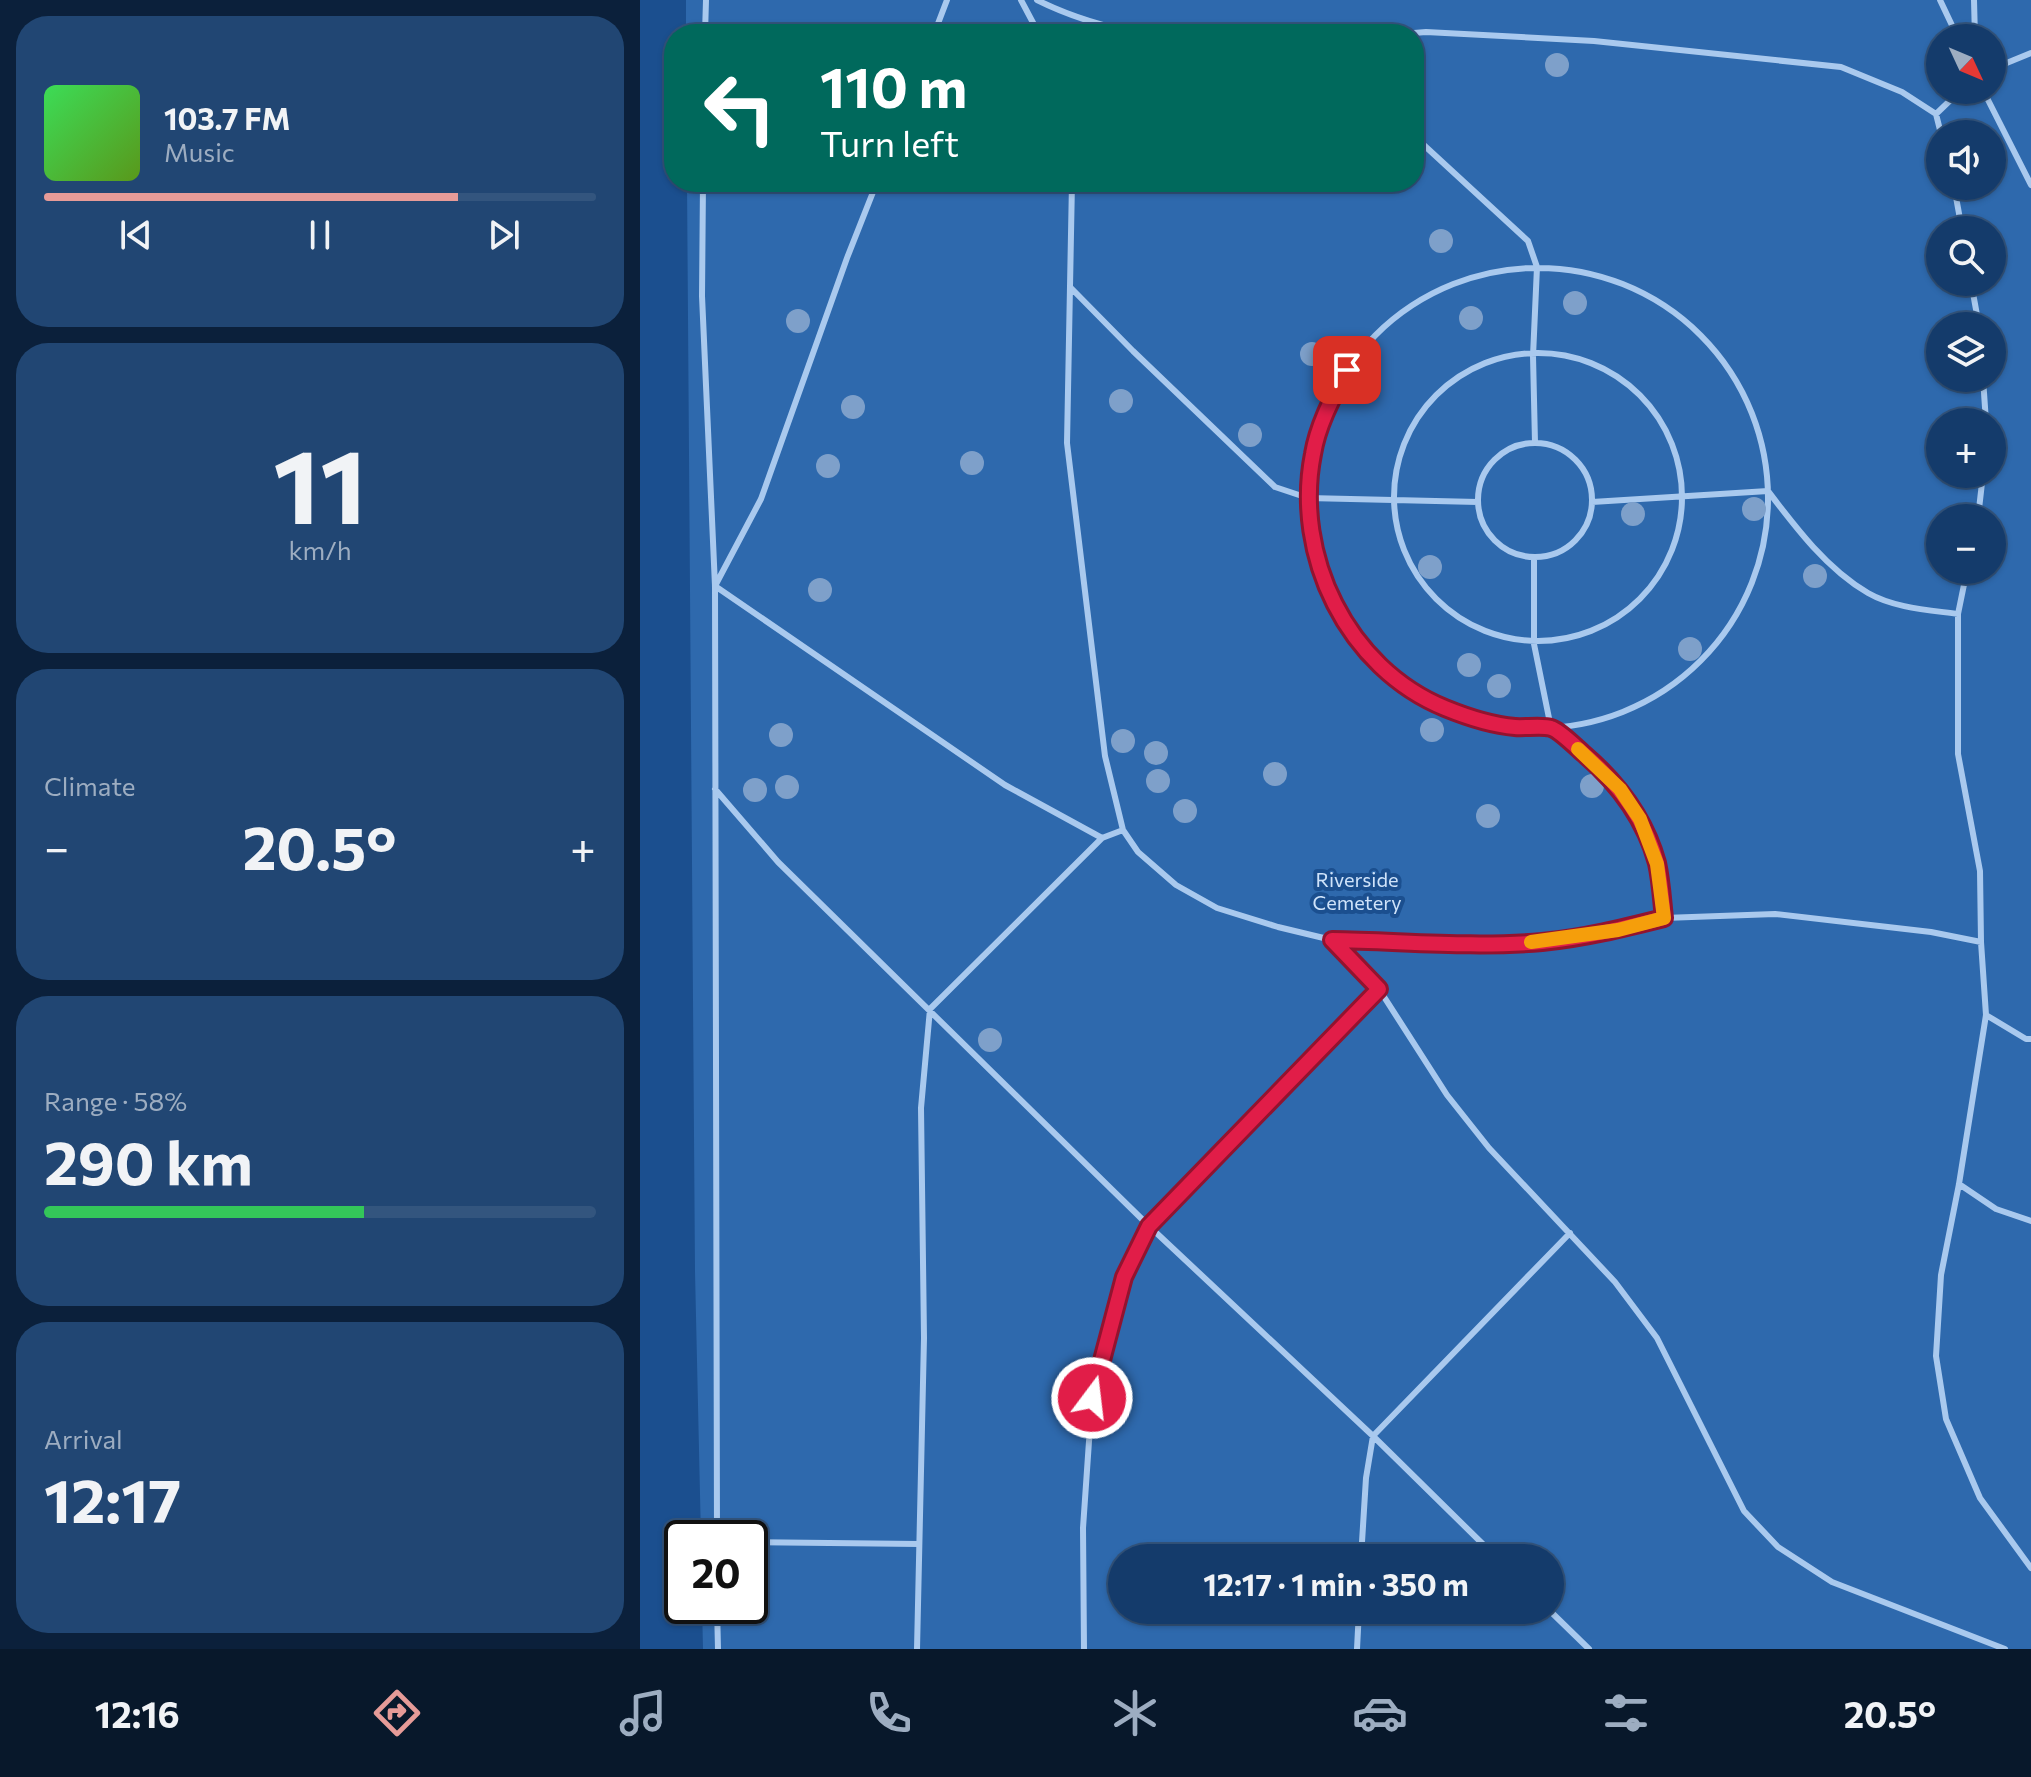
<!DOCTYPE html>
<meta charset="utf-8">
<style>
body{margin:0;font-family:Commissioner,sans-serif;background:#214673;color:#f1f3f6;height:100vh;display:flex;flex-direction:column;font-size:30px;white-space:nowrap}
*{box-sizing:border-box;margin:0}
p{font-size:26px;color:#9dadc1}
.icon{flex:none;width:44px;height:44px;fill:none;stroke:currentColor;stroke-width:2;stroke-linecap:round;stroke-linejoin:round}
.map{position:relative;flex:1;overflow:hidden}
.details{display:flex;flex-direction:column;gap:16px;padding:16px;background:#0b203b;width:640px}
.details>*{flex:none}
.top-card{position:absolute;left:24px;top:24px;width:760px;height:168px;border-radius:32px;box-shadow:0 2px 6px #0004,0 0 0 2px #33557e;background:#00695c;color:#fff;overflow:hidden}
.needle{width:52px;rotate:134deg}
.tools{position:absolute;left:1286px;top:24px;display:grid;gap:16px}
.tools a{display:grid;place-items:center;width:80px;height:80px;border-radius:50%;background:#143b6b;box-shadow:0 2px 6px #0004,0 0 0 2px #33557e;font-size:40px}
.speed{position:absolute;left:24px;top:1520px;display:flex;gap:16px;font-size:40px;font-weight:700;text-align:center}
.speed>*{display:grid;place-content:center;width:104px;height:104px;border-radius:50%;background:#143b6b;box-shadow:0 2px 6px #0004,0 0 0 2px #33557e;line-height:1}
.speed .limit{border:4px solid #111;border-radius:12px;background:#fff;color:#111}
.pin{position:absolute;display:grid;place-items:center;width:68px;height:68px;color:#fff;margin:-34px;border-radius:16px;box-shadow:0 4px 12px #0006}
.me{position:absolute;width:88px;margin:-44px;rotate:15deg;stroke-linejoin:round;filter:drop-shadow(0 0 6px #0008)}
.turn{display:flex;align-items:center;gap:28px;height:168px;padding:0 24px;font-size:36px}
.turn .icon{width:104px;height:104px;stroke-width:2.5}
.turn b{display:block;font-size:56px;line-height:68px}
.big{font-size:60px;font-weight:700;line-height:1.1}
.details .tile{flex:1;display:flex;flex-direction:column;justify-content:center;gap:12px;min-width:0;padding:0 28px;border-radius:32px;background:#214673}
.details .dial{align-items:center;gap:0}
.dial b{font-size:104px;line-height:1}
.song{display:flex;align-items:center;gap:24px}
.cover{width:96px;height:96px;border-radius:12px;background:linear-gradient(135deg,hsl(130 70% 55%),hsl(90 70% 35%))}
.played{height:8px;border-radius:4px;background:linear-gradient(90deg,#e69b98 75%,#33557e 75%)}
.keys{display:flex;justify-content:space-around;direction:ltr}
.heat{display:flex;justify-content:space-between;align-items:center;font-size:44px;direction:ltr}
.charge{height:12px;border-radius:6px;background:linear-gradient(90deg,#34c759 58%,#33557e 0)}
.trip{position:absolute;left:468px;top:1544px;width:456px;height:80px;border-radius:40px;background:#143b6b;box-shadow:0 2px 6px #0004,0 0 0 2px #33557e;font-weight:700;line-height:80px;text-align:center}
.dock{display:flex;height:128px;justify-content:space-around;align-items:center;background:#08182b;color:#9dadc1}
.dock .icon{width:56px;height:56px}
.dock .active{color:#e69b98}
.dock b{font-size:36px;color:#f1f3f6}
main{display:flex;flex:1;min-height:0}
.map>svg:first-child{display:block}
.green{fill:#2e69ad;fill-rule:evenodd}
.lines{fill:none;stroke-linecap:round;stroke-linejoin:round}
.lane{stroke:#a9c9ee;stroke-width:6}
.tree{fill:#7ea0ca}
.route-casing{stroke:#92132f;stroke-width:20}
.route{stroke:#e11d48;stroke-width:14}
.slow{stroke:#f59e0b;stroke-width:14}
.labels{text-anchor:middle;stroke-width:8;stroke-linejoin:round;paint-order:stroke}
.park-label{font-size:20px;fill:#cfe3fa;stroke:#1b4f8f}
</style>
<main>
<section class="details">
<div class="tile">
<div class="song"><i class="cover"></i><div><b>103.7 FM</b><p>Music</p></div></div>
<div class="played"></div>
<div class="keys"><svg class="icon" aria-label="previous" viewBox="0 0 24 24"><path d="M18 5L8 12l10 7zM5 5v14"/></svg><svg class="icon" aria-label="pause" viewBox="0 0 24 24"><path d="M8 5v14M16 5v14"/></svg><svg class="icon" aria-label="next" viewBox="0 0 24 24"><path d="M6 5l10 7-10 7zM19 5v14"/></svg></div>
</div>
<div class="tile dial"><b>11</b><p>km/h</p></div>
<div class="tile"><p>Climate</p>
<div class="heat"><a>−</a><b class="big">20.5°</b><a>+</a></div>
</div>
<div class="tile"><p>Range · 58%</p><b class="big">290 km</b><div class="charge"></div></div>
<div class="tile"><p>Arrival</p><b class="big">12:17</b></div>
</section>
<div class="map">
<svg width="1391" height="1649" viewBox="0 0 1391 1649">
<rect width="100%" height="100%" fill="#1b4f8f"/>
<path class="green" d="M46,0H1391V1649H63L62,1606H110V1538H61L55,1272L47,182H774V34H46ZM1300,38H1352V90H1300ZM1300,134H1352V186H1300ZM1300,230H1352V282H1300ZM1300,326H1352V378H1300ZM1300,422H1352V474H1300ZM1300,518H1352V570H1300ZM482,1558H910V1610H482Z"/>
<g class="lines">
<path class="lane" d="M381,0L399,34
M397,0C431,17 465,27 502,34
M1300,0L1318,38
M1334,0L1335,38
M65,34L66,0
M294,34L307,0
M762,34L786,32L954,41L1201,67L1262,92L1296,114L1301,134
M1352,69L1391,53
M1343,90L1391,185
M1296,114L1321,90
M774,136L888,241L897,267L893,356L895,443
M63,182L62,296L75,586L77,1538
M237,182L207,258L121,499L75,586L365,785L462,838
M432,182L427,443L465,756L483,830L498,852L536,885L577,908L638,927L692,940L837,945L904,942L978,930L1024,918L1135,914L1291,932L1341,942L1340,871L1318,754V614L1327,570
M1314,186L1322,230
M668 498a230 230 0 1 1 460 0a230 230 0 1 1-460 0Z
M1331,282L1339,326
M431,288L493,351L635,487L668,498L838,502
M754 497a144 144 0 1 1 288 0a144 144 0 1 1-288 0Z
M1343,378L1346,422
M838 500a57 57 0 1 1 114 0a57 57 0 1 1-114 0Z
M952,502L1128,491C1156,528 1187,569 1228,593C1254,608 1289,610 1318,614
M1338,518L1343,474
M894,557V644L911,728L952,761L980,789L1000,819L1017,864L1024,918
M75,789L138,862L509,1226L733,1436L857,1558
M692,940L739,989L807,1095L849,1148L975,1282L1017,1338L1104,1511L1138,1547L1192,1582L1365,1649
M1341,942L1346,1015L1319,1184L1301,1275L1296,1356L1306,1419L1340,1498L1391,1568
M1346,1015L1386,1039H1391
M1319,1184L1356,1209L1391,1221
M110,1542L279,1544
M721,1558L726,1478L733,1436L930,1233
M77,1606L78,1649
M909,1610L949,1649
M277,1649L284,1338L281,1108L290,1009L462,838L483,830
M444,1649L443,1528L452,1398L484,1277L509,1226L739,989
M717,1649L719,1610"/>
</g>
<g class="tree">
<circle cx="917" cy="65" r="12"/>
<circle cx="801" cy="241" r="12"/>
<circle cx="935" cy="303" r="12"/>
<circle cx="831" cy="318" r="12"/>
<circle cx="158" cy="321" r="12"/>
<circle cx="672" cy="354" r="12"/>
<circle cx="481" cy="401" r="12"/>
<circle cx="213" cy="407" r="12"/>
<circle cx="610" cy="435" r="12"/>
<circle cx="332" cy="463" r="12"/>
<circle cx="188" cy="466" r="12"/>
<circle cx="1114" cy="509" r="12"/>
<circle cx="993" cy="514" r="12"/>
<circle cx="790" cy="567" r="12"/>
<circle cx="1175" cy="576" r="12"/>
<circle cx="180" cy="590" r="12"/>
<circle cx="1050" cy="649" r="12"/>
<circle cx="829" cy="665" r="12"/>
<circle cx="859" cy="686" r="12"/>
<circle cx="792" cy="730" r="12"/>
<circle cx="141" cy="735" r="12"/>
<circle cx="483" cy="741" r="12"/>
<circle cx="516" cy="753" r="12"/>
<circle cx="635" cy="774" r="12"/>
<circle cx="518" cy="781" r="12"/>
<circle cx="952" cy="786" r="12"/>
<circle cx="147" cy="787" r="12"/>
<circle cx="115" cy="790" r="12"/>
<circle cx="545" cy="811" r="12"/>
<circle cx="848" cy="816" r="12"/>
<circle cx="350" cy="1040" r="12"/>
</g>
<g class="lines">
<g class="route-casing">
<path id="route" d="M452,1398L484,1277L509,1226L739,989L692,940C762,941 832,948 902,942C944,938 984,928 1024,918C1022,900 1021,881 1017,863C1005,819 979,784 944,754C937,748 919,730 911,728C903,725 884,728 875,727C851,725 827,717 805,708C707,668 653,555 673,454C678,424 693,397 707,370"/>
</g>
<use href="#route" class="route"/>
<path class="slow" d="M891,942L978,930L1024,918L1017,864L1000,819L980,789L938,749"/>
</g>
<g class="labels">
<g class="park-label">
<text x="717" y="887">Riverside<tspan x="717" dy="23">Cemetery</tspan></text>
</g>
</g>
</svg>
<div class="tools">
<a><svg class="needle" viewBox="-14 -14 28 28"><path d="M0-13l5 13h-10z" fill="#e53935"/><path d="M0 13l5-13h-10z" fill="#9dadc1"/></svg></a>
<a><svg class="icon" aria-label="sound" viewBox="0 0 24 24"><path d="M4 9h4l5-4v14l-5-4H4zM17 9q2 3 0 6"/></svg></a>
<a><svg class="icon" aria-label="search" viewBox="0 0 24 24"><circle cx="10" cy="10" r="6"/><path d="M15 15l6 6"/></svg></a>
<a><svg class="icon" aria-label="layers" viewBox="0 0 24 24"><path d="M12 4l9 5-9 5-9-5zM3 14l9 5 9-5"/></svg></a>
<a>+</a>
<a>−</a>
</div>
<div class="speed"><div class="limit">20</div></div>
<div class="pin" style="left:707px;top:370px;background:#d93025"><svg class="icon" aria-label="arrive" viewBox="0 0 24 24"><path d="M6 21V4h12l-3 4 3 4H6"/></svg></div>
<svg class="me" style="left:452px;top:1398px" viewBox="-20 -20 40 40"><circle r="17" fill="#e11d48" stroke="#fff" stroke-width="3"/><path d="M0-11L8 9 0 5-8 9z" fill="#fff"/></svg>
<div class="trip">12:17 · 1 min · 350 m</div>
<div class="top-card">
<div class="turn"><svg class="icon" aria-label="left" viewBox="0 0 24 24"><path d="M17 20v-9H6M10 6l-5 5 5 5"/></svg><div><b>110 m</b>Turn left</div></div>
</div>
</div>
</main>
<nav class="dock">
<b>12:16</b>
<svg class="icon active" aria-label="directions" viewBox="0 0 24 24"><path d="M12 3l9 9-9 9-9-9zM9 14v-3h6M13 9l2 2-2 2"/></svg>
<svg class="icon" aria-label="music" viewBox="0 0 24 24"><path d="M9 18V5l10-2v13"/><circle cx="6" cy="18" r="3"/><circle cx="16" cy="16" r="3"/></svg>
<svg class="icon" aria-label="phone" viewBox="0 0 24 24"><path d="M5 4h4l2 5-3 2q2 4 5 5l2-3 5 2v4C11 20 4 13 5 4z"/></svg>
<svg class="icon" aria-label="climate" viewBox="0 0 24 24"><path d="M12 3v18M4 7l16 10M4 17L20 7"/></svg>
<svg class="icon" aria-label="car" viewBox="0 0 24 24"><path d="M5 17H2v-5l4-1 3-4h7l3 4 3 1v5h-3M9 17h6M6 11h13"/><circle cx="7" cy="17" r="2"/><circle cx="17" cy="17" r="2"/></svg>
<svg class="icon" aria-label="filters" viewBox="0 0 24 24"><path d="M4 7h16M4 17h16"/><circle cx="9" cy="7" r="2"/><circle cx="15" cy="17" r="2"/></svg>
<b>20.5°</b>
</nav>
